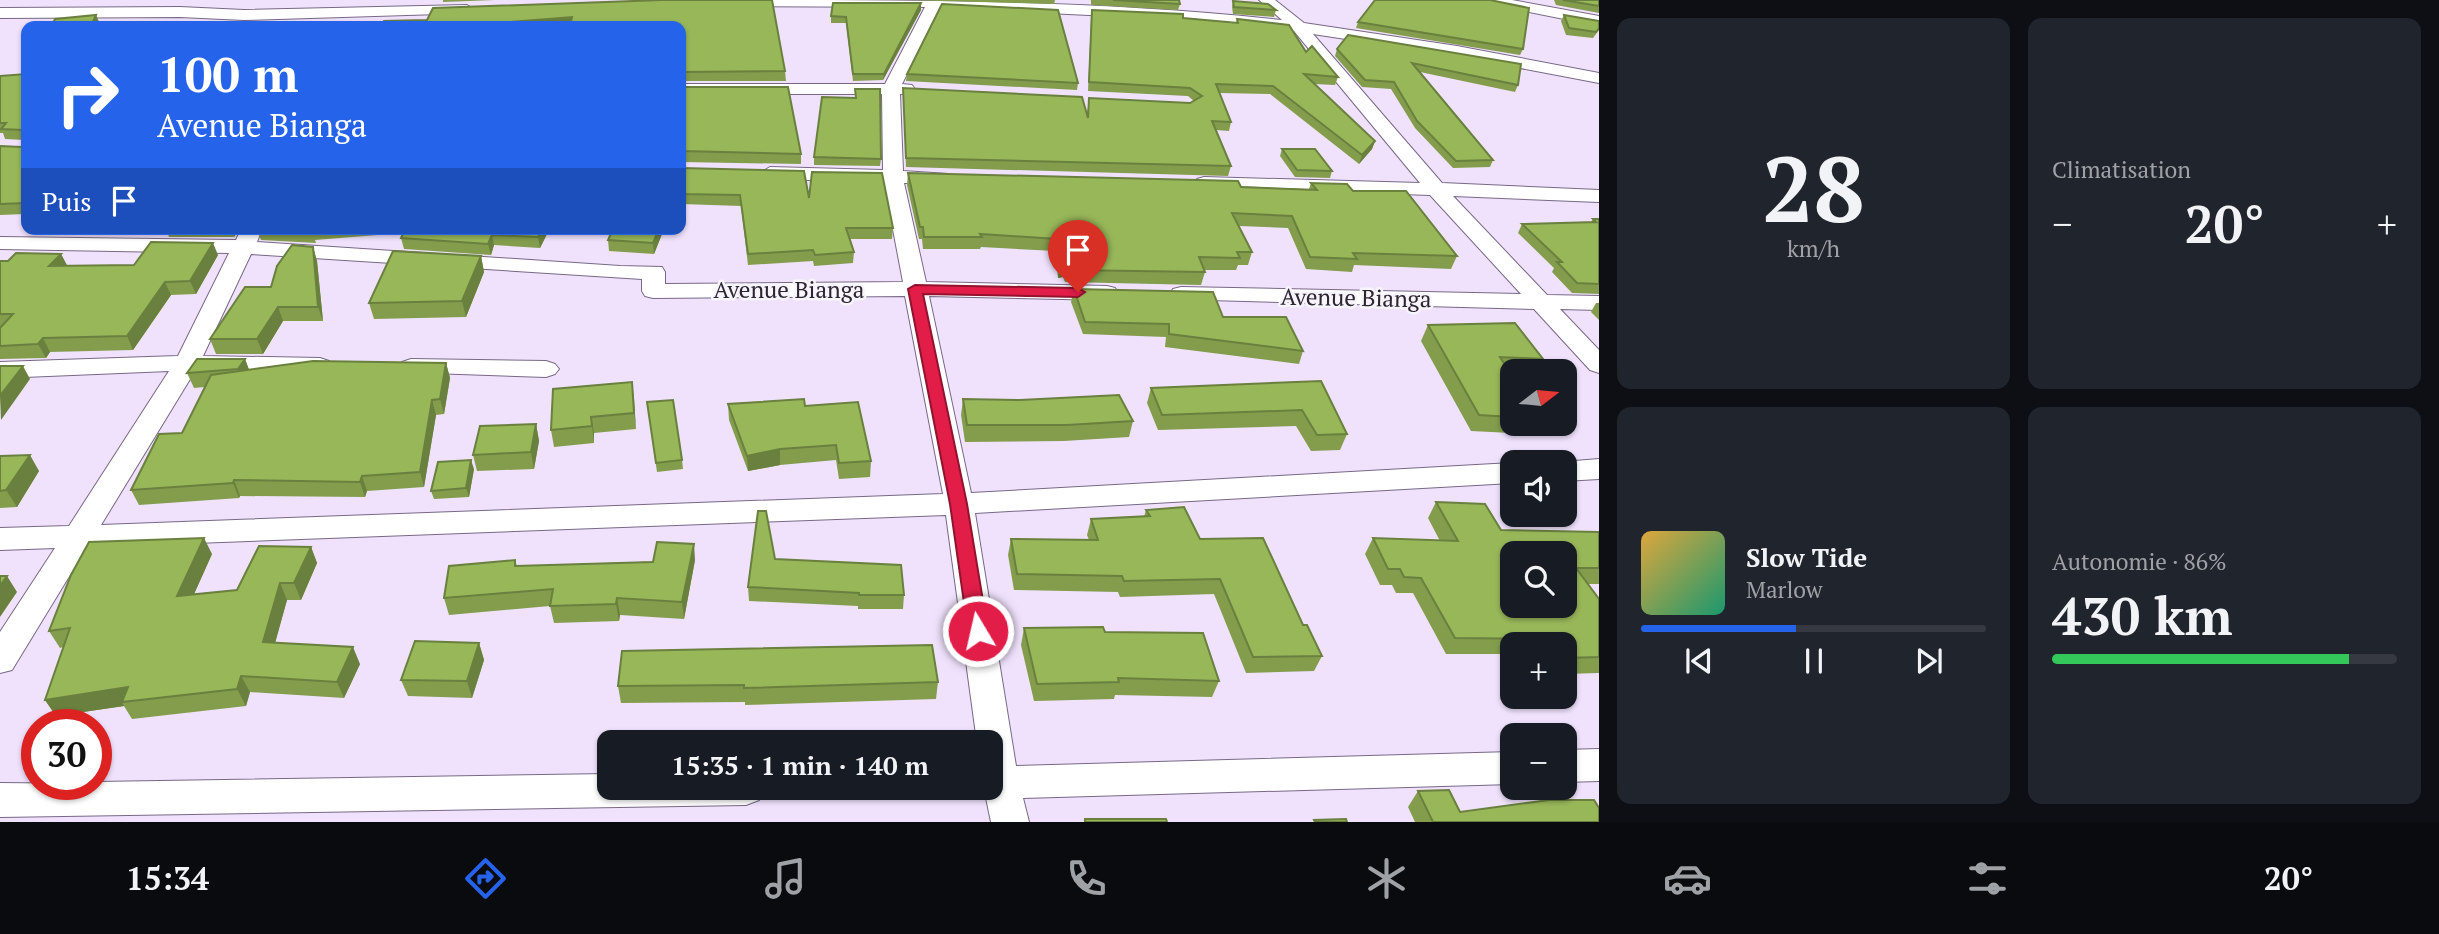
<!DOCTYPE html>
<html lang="fr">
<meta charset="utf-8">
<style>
body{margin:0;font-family:"PT Serif",serif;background:#20242c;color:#f1f3f6;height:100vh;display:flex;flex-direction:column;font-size:26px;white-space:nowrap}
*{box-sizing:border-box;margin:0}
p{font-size:23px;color:#9ea1a6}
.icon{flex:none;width:38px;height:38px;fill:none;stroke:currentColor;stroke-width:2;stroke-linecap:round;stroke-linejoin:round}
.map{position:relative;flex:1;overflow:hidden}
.side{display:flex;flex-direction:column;gap:18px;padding:18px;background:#0d0f14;width:840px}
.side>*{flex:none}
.guide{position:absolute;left:21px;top:21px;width:665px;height:214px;border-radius:14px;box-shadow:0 2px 5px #0004;background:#2563eb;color:#fff;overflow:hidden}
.needle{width:46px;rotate:74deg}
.tools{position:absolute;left:1500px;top:359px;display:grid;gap:14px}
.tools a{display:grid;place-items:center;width:77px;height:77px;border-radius:14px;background:#171b24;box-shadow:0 2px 5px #0004;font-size:35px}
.speed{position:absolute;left:21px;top:709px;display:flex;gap:14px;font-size:35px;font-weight:700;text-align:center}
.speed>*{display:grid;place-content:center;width:91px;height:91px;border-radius:50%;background:#171b24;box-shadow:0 2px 5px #0004;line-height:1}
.speed .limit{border:10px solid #d22;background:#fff;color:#111}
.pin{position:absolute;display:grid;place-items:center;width:60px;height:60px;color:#fff;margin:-72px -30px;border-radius:50% 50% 50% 0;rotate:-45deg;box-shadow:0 0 7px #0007}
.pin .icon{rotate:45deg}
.me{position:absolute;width:77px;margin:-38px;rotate:351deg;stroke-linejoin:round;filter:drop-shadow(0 0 5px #0008)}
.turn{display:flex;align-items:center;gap:24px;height:147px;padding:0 21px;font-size:32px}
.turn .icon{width:91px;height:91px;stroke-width:2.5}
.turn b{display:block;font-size:49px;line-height:60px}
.then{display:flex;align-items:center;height:66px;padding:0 21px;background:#0003;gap:14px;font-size:26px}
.big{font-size:52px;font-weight:600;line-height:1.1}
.side .widget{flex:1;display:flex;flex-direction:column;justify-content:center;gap:10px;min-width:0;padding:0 24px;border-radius:14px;background:#20242c}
.side .dial{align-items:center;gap:0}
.dial b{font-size:91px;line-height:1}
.song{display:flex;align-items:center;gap:21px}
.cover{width:84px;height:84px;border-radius:10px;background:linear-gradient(135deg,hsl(40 70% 55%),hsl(160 70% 35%))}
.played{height:7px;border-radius:4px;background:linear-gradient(90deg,#2563eb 45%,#363941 45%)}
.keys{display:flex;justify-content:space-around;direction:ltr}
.heat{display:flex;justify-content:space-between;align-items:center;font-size:38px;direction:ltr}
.charge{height:10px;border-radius:5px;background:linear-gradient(90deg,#34c759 86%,#363941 0)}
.side .tiles{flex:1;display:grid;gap:18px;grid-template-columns:repeat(2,1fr)}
.trip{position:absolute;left:597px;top:730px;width:406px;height:70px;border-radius:14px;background:#171b24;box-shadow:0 2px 5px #0004;font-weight:600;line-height:70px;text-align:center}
.menu{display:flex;height:112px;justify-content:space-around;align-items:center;background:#090b0e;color:#9ea1a6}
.menu .icon{width:49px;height:49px}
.menu .on{color:#2563eb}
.menu b{font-size:32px;color:#f1f3f6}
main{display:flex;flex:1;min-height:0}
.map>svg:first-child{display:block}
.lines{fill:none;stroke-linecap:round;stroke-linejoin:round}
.street-casing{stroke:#786886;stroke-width:2}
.street{fill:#fff;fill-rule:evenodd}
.wall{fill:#839d4d}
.shaded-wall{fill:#6a803e}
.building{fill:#98b759;stroke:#6a803e;stroke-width:2;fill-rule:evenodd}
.route{fill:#e11d48;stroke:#92132f;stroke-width:2}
.labels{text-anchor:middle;stroke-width:5;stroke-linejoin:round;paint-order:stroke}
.street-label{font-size:23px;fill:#2c2532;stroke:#f7f4fb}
</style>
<main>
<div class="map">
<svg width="1599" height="822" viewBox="0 0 1599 822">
<rect width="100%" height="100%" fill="#f0e2fd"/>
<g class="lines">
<g class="street-casing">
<path id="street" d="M730,0C914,0 1098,0 1282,20L1259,0H1275L1304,23L1457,46L1599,73V83L1457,56L1313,34L1442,183L1599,190V202L1453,196L1547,295L1599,296V310L1560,309L1599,350V373L1590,370L1534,309L1173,299L1170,294L1173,289L1181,287L1521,294L1430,195L1197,187L1194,183L1197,179L1204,177L1420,183L1294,31L1193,20L940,8L902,84L912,85L915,89L912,93L900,94L903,171L948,174L951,178L948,182L904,183L926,282L1107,286L1115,288L1118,293L1115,298L1107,300L929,296L971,493L1512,463V483L975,513L1016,766L1512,752V784L1023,798L1029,822H991L986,798L977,795L974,788H990V742H977L946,515L87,547L12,670L0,673V632L55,548L0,550V528L69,526L169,371L0,378V362L178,356L229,253L0,249V237L236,240L241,229H262L257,242L620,266L662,267L665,272V284L903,282L884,182L770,179L760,173L770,167L883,170L882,94H681V84H885L925,7L736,6L731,5ZM251,254L642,279V291L645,296L653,298L905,296L943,494L101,525L195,371L320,374L329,371L332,366L329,361L320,358L203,356Z
M1482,0H1512L1599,16V26L1489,4Z
M467,5L475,10L472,13L244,20L180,17L0,18V8L180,7L244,10Z
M411,359L546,361L555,364L559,369L555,374L546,377L402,372L398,367L402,362Z
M1599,459V479L1564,481V462H1562Z
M1599,749V781L1564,782V750Z
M609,774V788H764L759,800L746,805L0,817V783L96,784V782Z"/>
</g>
<use href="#street" class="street"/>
</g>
<path class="wall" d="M443,0H495L443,2Z
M662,0L785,71L786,81H681V83V26H570L427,20Z
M904,0H1055L1054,4Z
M1091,0H1179L1180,4L1178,10L1091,5Z
M1554,0H1599V13L1556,5Z
M1233,1L1276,10L1274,17L1233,14L1232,7Z
M921,3V10L883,80L853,81L846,23H831V16Z
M1092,10L1236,23L1237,19L1306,52L1338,77L1335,85L1314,84L1375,141L1372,149L1359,164L1270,94L1219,93L1231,122L1229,131L1216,130L1231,166L1228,176L906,167L903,88L1087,115L1089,98L1190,103L1194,101L1188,96L1088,91L1091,18Z
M1564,15L1599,30L1593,38L1566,35L1561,21Z
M1358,22L1523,49L1520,55L1356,28Z
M1348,35L1518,85L1515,92L1420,72L1493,160L1490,167L1453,168L1415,128L1391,89L1362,87L1335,56L1337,49Z
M26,74V214L0,215V146L21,147L24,144V140L5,139L3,133H0V76Z
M907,74L1078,83L1077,90L906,81Z
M681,87L801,154V164L681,162Z
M855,89L881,159L880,166L814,165V157L855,98Z
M1282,149L1332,171L1330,178L1295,177L1280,156Z
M681,168L809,198L893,228L892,239H850L854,252L853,263L814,266L813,261L748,265L741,206L681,204Z
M908,173L1309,189L1311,183L1353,191L1457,256L1451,269L1354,265L1352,272L1306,269L1288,228L1239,226L1252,252L1248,265H1238L1236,270H1204L1205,272L1201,285L1065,282L1063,277L1058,278L1055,251L981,247L980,249H923L922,239H919L907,185Z
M1593,219H1599V294L1572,293L1552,272L1554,268L1518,233L1522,224L1591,222Z
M166,229H239L234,237H169Z
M257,229H664L654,254L609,251L608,240L610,235L549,230L540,248L494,245L491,255L404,249L401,238L403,233L315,240L316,243L261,240Z
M313,247L317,261L323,321H283L263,354H216L210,339L271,287Z
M61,254L67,266L134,265L218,255L196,294L171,295L133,350L50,352L46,358L0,359V261H8Z
M481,256L484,272L466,317L374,319L369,303Z
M1074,289L1223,317L1303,351L1299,364L1165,347L1166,337L1083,334L1071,302Z
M1596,303H1599V320L1591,312Z
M1428,325L1543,359L1536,371H1512V374H1511L1512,376V424H1536L1530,434L1471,431L1421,341Z
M245,359L249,370L446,363L450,378L444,414L436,415L424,487L367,491L365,497L240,496L239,498L139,505L131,490L182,433L205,387L194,388L187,373Z
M1321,381L1347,434L1340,450L1311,451L1296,426L1158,430L1147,403L1151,388Z
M632,382L636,429L594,433V443L554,447L551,430Z
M963,399L1133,421L1129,437L1064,441L965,442L961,415Z
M647,402L682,460L683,469L657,472Z
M728,404L805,406L871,461L870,477L839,479L836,460L780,465L748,471L729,420Z
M536,424L539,441L534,469L477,471L473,455Z
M0,456L39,471L17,507L0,508Z
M474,469L469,497L434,499L431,491Z
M1436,502L1501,530L1599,532V584H1588L1599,599V673L1564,674V644H1512V654H1446L1413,593H1396L1392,585H1380L1365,554L1373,538L1440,541L1428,518Z
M1146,510L1200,539L1303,625L1322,656L1314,671L1246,673L1214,594L1120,597L1118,592L1014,590L1008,555L1011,539L1089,540L1087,535L1091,519L1144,517Z
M311,547L317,563L301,600H287L275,642L360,664L344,698L250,692L246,706L132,719L124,706L56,716L45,700L63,647L60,648L49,631L212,554L194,594L237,590Z
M775,559L904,595L903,609H858V606L749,601L748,587Z
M515,560L517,566L695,560L684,619L620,615L619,621L554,623L550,606L449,615L444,598Z
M1024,628L1105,632L1219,681L1212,697L1115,695L1114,699L1034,701L1021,645Z
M479,643L484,660L472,698L408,696L401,680Z
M938,682L936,699L745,705V702L621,703L618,686Z
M1418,791L1460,812L1599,822H1415L1408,807Z"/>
<path class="shaded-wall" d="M921,3V10L883,80L884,74Z
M96,15L100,24L99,26H91Z
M572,17L574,25L509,26L511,22Z
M1375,141L1372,149L1359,164L1362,155Z
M231,229H239L234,237Z
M542,229H549V230L540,248L538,237Z
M659,229H664L654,254L653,243Z
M492,235L494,245L491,255L488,244Z
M213,243L218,255L196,294L190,281Z
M313,247L317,261L323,321L318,307Z
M61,254L68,267L49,266Z
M481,256L484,272L466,317L462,301Z
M1060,265H1065L1063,277L1058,278Z
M165,282L171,295L133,350L127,336Z
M278,307L283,321L263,354L257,339Z
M43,338L50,352L46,358L38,344Z
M245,359L251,375L245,385L238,369Z
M446,363L450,378L444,414L440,399Z
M23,366L30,379L1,420L0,396Z
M632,382L634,398L636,429L634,413Z
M432,400L436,415L424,487L420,472Z
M591,417L594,433V443L592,426Z
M536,424L539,441L534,469L531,452Z
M780,449V465L748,471L747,456Z
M30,455L39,471L17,507L6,490Z
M471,460L474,469L469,497L466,488Z
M362,476L367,491L365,497L360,482Z
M234,480L240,496L239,498L233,483Z
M204,538L212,554L186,612L177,596Z
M694,544L695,560L684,619L682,602Z
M311,547L317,563L301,600L294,583Z
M7,576L17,592L0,617V586Z
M280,583L287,600L271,658L263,642Z
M617,598L620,615L619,621L616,604Z
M479,643L484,660L472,698L467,681Z
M353,647L360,664L344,698L337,682Z
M241,676L250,692L246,706L237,689Z
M128,687L122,702L124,706L56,716L45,700Z"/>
<path class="building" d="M662,0H772L785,71L681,72V26H570L572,17L511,22L509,26H381L384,21L427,20L433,8Z
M1113,0H1179L1180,4Z
M1375,0H1490L1529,8L1523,49L1358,22Z
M1563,0H1599V6Z
M1233,1L1268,4L1276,10L1234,7Z
M833,3H921L884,74H853L846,17L831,16Z
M942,4L1058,10L1078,83L907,74Z
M1092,10L1183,14V18L1238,23L1237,19L1289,25L1306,52L1312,46L1338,77L1304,74L1375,141L1362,155L1273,86L1216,84L1231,122L1212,121L1231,166L906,158L903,88L1082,97L1088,118L1089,98L1190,103L1202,96L1190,88L1089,82Z
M96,15L91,26H52L55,19Z
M1564,15L1599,21V28L1596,32L1569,28Z
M1348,35L1521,64L1518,85L1412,63L1493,160L1456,161L1417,121L1394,82L1365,80L1337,49Z
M26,74V203L0,204V146L21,147L24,144L23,130L1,129L6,123H0V76Z
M681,87H788L801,154L681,151Z
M855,89H880L881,159L814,157L822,97L856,98Z
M1282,149H1315L1332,171L1297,170Z
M681,168L804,171L809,198L812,172L882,173L893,228H846L854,252L815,255L813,250L748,254L740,195L681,194Z
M908,173L1238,181L1241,187L1317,190L1311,183L1347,184L1353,191H1406L1457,256L1353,253L1357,259L1310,257L1292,216L1232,213L1252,252H1237L1240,258L1199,257L1205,272L1067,270L1065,265H1060L1057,239L980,234L982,237H924L923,227H920Z
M1593,219H1599V284L1577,283L1557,262H1562L1522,224L1596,222Z
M263,229H312V232Z
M405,229H542L538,237L492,235L488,244L401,238Z
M613,229H659L653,243L608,240Z
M151,242L213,243L190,281L165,282L127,336L43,338L38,344L0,346V328L13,314H0V261H8L16,253L61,254L49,266L134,265Z
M292,245L313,247L318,307H278L257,339H210L245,287H271L277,266Z
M393,251L481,256L462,301L369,303Z
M1074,289L1213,292L1223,317H1286L1303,351L1169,334V324L1085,322Z
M1515,323L1543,359L1500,357L1512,376V417L1479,415L1428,325Z
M197,359H245L238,369L187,373Z
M313,361L446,363L440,399L432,400L420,472L362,476L360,482L234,480L233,483L131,490L159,434L182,433L211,375Z
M0,366H23L0,396Z
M1321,381L1347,434L1317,435L1302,410L1162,415L1151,388Z
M632,382L634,413L591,417L592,426L551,430L553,389Z
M1119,395L1133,421L1067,425H967L963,399L1020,400Z
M804,399L805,406L858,402L871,461L839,463L836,445L780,449L747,456L728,404Z
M673,400L682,460L656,463L647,402Z
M536,424L531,452L473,455L480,426Z
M30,455L6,490L0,491V456Z
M471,460L466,488L431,491L438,462Z
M1436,502L1485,504L1501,530L1599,532V568H1576L1599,599V657L1564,658V644H1550L1547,639L1455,638L1421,578L1404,577L1400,569H1388L1373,538L1458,541ZM1512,553H1564V606H1512Z
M1184,507L1200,539L1263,538L1303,625H1307L1322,656L1253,657L1220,579L1124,581L1122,576L1017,574L1011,539L1098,540L1091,519L1150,516L1146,510Z
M758,511H766L775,559L901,565L904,595H859V593L748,587Z
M204,538L177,596L237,590L259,546L311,547L294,583H280L263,642L353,647L337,682L241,676L237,689L122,702L128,687L45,700L70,628L49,631L71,575L89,542Z
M657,542L694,544L682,602L617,598L616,604L550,606L553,589L444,598L449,566L515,560V566L653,562Z
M0,576H7L0,586Z
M1103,627L1105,632L1203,633L1219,681L1118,678L1119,682L1037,684L1024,628Z
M415,641L479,643L467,681L401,680Z
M932,645L938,682L744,688V685L618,686L622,651Z
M1449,790L1460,812L1549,800H1594L1599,808V822H1433L1418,791Z
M1085,819H1166L1167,822H1085Z
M1346,819L1347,822H1315L1314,820Z"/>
<path class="route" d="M915,285L1078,288L1085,292L1078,297L923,294L967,504L988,631L985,636L978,639L971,636L968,631L950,504L908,289Z"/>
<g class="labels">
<g class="street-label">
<text x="789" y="298">Avenue Bianga</text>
<text transform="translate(1356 298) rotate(1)" y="8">Avenue Bianga</text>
</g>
</g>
</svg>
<div class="tools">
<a><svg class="needle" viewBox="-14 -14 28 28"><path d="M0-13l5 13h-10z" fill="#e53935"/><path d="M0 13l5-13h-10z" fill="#9ea1a6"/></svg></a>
<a><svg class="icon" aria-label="sound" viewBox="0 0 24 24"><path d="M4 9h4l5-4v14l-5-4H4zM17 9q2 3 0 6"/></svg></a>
<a><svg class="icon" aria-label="search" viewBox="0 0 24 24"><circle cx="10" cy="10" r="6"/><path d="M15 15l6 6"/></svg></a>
<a>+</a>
<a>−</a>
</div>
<div class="speed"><div class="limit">30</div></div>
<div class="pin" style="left:1078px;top:292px;background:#d93025"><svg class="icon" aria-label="arrive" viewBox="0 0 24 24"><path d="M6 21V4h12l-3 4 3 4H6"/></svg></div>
<svg class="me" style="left:978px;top:631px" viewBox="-20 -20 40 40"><circle r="17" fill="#e11d48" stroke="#fff" stroke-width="3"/><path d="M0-11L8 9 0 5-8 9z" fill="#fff"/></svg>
<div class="trip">15:35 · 1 min · 140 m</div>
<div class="guide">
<div class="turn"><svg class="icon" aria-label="right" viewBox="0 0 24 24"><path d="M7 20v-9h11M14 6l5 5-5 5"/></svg><div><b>100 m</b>Avenue Bianga</div></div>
<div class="then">Puis<svg class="icon" aria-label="arrive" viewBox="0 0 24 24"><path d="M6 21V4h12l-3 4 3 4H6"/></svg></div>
</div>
</div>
<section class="side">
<div class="tiles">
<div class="widget dial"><b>28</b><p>km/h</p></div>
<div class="widget"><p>Climatisation</p>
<div class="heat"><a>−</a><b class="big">20°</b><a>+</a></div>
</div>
<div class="widget">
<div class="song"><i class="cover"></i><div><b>Slow Tide</b><p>Marlow</p></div></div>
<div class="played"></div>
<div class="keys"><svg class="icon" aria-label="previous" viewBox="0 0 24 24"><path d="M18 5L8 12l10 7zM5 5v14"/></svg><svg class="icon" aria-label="pause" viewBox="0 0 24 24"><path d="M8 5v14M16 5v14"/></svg><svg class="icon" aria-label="next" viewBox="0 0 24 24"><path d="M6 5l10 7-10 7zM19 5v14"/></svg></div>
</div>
<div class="widget"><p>Autonomie · 86%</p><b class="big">430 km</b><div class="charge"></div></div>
</div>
</section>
</main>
<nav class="menu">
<b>15:34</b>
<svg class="icon on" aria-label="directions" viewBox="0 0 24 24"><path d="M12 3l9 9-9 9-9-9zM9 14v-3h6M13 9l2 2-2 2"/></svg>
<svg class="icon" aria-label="music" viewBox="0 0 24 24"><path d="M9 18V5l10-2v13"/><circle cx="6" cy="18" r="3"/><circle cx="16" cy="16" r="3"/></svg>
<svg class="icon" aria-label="phone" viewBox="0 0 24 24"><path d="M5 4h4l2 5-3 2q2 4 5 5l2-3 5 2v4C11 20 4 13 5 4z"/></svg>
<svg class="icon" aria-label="climate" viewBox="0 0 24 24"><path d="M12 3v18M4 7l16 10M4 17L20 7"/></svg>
<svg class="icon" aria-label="car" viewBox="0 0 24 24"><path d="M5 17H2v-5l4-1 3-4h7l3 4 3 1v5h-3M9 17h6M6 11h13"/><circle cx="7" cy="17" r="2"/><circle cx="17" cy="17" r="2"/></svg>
<svg class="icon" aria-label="filters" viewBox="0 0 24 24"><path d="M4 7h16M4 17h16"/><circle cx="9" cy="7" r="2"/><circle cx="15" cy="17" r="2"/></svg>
<b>20°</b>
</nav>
